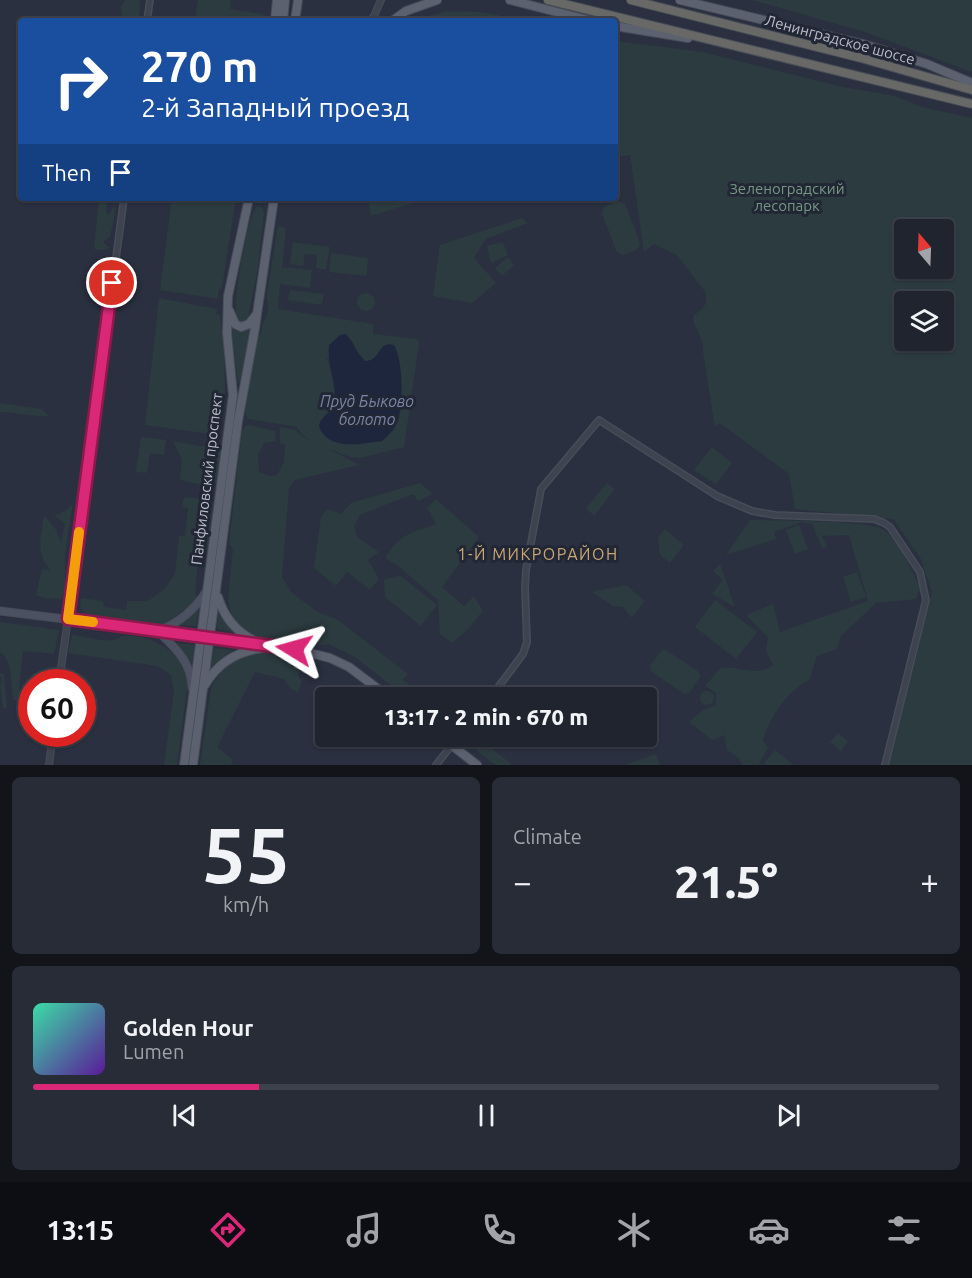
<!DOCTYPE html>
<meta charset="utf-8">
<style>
body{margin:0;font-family:Ubuntu,sans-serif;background:#282c37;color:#f1f3f6;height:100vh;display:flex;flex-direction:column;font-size:22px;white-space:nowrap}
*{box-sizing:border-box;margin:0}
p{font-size:20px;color:#a2a4aa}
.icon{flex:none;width:33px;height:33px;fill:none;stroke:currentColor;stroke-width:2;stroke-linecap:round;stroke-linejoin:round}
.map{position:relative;height:765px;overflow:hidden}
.sheet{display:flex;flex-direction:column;gap:12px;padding:12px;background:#12141a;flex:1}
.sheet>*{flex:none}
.banner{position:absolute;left:18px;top:18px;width:600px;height:183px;border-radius:6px;box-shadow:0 2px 4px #0004,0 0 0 2px #3d414b;background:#1a4fa0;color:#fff;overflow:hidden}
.needle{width:39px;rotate:341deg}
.controls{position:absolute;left:894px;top:219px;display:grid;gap:12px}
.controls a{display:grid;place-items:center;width:60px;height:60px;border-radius:6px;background:#20242f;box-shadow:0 2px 4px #0004,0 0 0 2px #3d414b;font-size:30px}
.speed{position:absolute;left:18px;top:669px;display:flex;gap:12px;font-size:30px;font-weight:700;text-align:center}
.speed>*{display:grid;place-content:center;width:78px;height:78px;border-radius:50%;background:#20242f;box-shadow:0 2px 4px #0004,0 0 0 2px #3d414b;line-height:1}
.speed .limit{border:9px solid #d22;background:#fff;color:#111}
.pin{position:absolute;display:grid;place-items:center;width:51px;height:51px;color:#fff;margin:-26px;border:3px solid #fff;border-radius:50%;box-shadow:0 2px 6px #0007}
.me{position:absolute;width:66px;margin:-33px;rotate:278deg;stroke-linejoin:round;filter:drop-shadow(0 0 4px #0008)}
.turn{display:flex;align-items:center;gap:21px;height:126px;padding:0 24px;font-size:27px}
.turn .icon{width:78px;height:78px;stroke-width:2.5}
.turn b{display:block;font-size:42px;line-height:51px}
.then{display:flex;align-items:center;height:57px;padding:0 24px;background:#0003;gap:12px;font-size:22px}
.big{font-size:45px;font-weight:800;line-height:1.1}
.sheet .tile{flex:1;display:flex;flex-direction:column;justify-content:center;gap:9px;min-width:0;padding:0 21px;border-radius:9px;background:#282c37}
.sheet .dial{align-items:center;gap:0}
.dial b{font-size:78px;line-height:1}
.song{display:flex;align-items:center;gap:18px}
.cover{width:72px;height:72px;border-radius:9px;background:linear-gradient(135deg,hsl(160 70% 55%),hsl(270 70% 35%))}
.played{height:6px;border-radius:3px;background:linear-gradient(90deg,#db2777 25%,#3d414b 25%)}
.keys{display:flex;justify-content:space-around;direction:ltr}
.heat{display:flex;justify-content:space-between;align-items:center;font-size:33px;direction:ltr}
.sheet .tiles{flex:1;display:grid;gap:12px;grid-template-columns:1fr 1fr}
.tile:last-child{grid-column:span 2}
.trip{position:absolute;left:315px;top:687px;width:342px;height:60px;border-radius:6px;background:#20242f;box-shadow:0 2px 4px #0004,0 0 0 2px #3d414b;font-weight:800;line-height:60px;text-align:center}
.dock{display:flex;height:96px;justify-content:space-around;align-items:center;background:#0d0e13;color:#a2a4aa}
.dock .icon{width:42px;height:42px}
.dock .current{color:#db2777}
.dock b{font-size:27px;color:#f1f3f6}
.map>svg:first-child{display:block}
.green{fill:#2c3b40;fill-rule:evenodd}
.water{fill:#1e263d}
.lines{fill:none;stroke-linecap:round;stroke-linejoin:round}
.minor-casing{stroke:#474c59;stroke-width:8}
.tertiary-casing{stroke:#474c59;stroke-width:8}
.secondary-casing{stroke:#474c59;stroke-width:9}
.primary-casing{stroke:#474c59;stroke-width:10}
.trunk-casing{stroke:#454b57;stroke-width:10}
.minor{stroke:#3e4350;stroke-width:5}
.tertiary{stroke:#3e4350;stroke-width:6}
.secondary{stroke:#4c5162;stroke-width:7}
.primary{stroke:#5c616f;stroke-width:8}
.trunk{stroke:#686866;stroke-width:8}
.route-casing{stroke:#8e194d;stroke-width:15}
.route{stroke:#db2777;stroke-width:10}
.slow{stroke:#f59e0b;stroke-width:10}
.labels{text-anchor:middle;stroke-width:6;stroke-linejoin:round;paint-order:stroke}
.street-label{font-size:15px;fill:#bbbeca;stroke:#222735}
.park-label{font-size:15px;fill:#759881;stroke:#222735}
.water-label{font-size:16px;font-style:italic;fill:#7885a4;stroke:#222735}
.neighbourhood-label{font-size:16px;letter-spacing:1.5px;fill:#caa675;stroke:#222735}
</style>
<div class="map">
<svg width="972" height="765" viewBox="0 0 972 765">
<rect width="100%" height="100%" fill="#2a303f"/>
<path class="green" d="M125,0H140L139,21H122L121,6Z
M198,0H231L230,9L262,14L265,16L264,21H195Z
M752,0H972V72L868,33Z
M447,11L478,12L535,21H423L422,18Z
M615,41L703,52L843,87L895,96L922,107L972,118V765H889L932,593L921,559L893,519L795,509L789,474L720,423L715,427L703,352V343L693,321L694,315L703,308L706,303V293L677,255L654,244L644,252L630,155L615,158ZM904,230H944V268H904ZM904,302H944V340H904Z
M99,198H105L107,200L106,212L109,215L115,204L114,220L110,236L103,242L110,248L102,250L94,249Z
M172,198H236L222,288L219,289L218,299L160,290Z
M368,198H429L371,216Z
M618,201L625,204L640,243L638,249L623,255L617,252L602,214L604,207Z
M257,206L262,207L264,213L258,267L248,319L244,322L237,321C231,308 247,217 257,206Z
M522,218L528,223L486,239L474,258L496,283L472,303L433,296L440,245Z
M278,226L286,228L282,271L283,267L312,270L310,288L280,284L278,309L373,324V334L417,339L419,343L404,447L360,458L350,457L327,448L359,465L295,480L289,488L282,577L292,593L318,612L338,620L408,674L403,680L425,697H406L355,657L328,644L313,647L263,638L246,632L236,623L230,610L228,600L233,548L229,544L242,431L245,426L249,425L275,431L276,441L264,443L258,455L259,472L270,476L277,475L284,462L285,445L280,443V427L296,430L301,436L314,442L302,435L297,427L248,419L245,413L255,335H261L262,326L268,311L267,294ZM352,341L356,350L365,361C375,362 378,353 384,345L400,365L401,393L399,419L393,431L382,441L319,427C321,418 329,414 333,407C339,399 330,368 327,358Z
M293,242L330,247L326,270L316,268L317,255L305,254L303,266L290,264Z
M503,242L508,255L491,263L487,246Z
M331,253L368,258L366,276L329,272Z
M508,257L514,265L502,276L495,268Z
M290,290L324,294L322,305L288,300Z
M357 302a9 9 0 1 1 18 0a9 9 0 1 1-18 0Z
M159,298L217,309L216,314L220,316L224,350L225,396L217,435L145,425Z
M231,326L238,332L251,327L240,382L238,383Z
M0,403L42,409L49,416C41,418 11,412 0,412Z
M141,437L166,440L164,455L150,453L147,473L136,472Z
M173,441L218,449L221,452L217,482L208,486L180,480L182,460Z
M712,447L732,463L716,484L694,470Z
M420,483L433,494L418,501L413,494L360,515L354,526L357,537L379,552L368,560L379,579L370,590L347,572L336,586L314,568L321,517L327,509L341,514L351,503Z
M607,483L615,489L594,516L586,508Z
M184,497L211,500L213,503L207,552L199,551L195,594L200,597L170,621L160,625L86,616L80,607L81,598L103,601L104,607L126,610L127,601H148L164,589L175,574L179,536H185L188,508L182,507Z
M436,499L479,537L442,587L464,606L474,596L483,611L468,629L452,643L440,634L438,600L398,566L385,558C399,535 411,532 436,524L427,508Z
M73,503C70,521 67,538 65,556C64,572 68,583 62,599L45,598L36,595L42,569L50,570C35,550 41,539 44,515L56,530L61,543L65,523L54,516L67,510Z
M750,520C774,521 869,520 884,530C897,538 915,575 920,589L916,599L876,603L841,636L837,649L817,656L809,680C786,692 771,716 763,740L768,748L759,763L762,765H742L739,758L727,750L724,735L712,740L689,722L703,710L716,705V693L705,686L720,668C739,665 756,678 773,665L766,651L768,637L746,615L773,604L780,632L868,601L849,535L822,536L827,547L822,548L812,524L801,522L774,532L776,539L726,555Z
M799,525L808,549L795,554L786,530Z
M665,529L684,545L670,563L660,555L658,537Z
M720,564L735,607L712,594L723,580L713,571Z
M857,572L866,597L851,602L843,577Z
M401,576L437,605L421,626L385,597L384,579Z
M626,585L645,601L632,618L623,607L613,606L592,592Z
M715,600L757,632L736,659L695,627Z
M199,610L196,626L179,625Z
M218,610L220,613L232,632L217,629Z
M0,622L59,630L54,654L23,651L19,690L25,691L23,701L13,700C11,685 13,661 0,652Z
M72,635C83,636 104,642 114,640C117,639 120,636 123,636C152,634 182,652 188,681L177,765H164L174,691L171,675L157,666L68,653Z
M175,643L195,645L192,664Z
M214,648L232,650L211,667Z
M253,650L273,652L269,655L274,652L283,653L293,667L303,666L298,675L302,682L298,692L290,688L284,679L255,672L217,747L233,760L231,765H200L211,688C220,669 234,659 253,650Z
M662,650H666L699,672L700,677L689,693L684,694L651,671L650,666Z
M0,673L4,674L7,709L3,708L0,684L2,683V678L0,677Z
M700 698a7 7 0 1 1 14 0a7 7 0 1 1-14 0Z
M838,733L848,741L841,751L830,742Z
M474,737H476L513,765H496L467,743Z
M775,750L792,764L794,765H766L764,763Z
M656,754L660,765H625Z"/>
<path class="water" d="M346,334C354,342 356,353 365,361C380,362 378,340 394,345C403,359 404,406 397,422C394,430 388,435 382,441C364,443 333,451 321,431C320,428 318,426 320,422C324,415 334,410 335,400C336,382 327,364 329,345L340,335Z"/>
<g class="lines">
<g class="minor-casing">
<path id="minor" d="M147,21L150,0
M68,619L124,198
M490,698L523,654L527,642L525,588L526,570L541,489L599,420L717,496L752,511L775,515L874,519L884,523L890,527L920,572L926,600L885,765
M436,765L459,736"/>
</g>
<g class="tertiary-casing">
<path id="tertiary" d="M370,21L374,16L381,0
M59,682L68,619
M49,765L53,734"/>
</g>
<g class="secondary-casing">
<path id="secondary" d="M0,611L201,636
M157,630C174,647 192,662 192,688
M160,630C178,624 196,608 206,592"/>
</g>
<g class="primary-casing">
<path id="primary" d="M510,0L592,21
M680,0L863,44L927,64L972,83
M275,21L277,0
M283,21L285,0
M295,21L298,0
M392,21L406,11L437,0
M615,26L688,38
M229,310L235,324L241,327L249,324L256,315
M218,597C224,617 236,632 255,641
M208,637L294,649L330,658L349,667L390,698
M205,685C218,662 238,651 263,648
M440,736L477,765
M184,765L233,395L227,333L228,296L249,198
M193,765L238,421L255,328L274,198"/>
</g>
<g class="trunk-casing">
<path id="trunk" d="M548,0L972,104
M631,0L861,58L972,90"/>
</g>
<use href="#minor" class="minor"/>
<use href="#tertiary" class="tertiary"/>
<use href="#secondary" class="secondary"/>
<use href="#primary" class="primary"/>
<use href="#trunk" class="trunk"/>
</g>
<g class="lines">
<g class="route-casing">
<path id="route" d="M112,283L68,619L294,649"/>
</g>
<use href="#route" class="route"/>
<path class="slow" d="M79,532L68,619L93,622"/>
</g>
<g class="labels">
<g class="street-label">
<text transform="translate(840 40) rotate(15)" y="5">Ленинградское шоссе</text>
<text transform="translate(207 479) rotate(-83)" y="5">Панфиловский проспект</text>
</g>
<g class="park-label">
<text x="787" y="194">Зеленоградский<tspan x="787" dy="17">лесопарк</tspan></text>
</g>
<g class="water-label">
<text x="367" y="407">Пруд Быково<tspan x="367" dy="18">болото</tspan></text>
</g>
<g class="neighbourhood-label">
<text x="538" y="560">1-Й МИКРОРАЙОН</text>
</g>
</g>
</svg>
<div class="controls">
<a><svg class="needle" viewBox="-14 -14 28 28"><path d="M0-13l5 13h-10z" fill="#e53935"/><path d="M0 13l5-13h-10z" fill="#a2a4aa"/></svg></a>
<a><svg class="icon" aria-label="layers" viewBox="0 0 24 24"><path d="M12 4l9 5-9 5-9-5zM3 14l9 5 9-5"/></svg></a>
</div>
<div class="speed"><div class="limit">60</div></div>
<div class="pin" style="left:112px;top:283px;background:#d93025"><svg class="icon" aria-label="arrive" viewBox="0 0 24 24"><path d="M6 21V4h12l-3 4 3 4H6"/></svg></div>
<svg class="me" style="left:294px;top:649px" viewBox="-20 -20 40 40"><path d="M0-17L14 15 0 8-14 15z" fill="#db2777" stroke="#fff" stroke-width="4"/></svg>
<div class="trip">13:17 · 2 min · 670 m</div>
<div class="banner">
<div class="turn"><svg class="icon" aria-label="right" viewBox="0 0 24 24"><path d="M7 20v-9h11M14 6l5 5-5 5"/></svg><div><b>270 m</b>2-й Западный проезд</div></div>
<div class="then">Then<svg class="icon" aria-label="arrive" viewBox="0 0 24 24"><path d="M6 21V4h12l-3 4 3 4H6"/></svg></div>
</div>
</div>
<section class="sheet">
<div class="tiles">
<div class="tile dial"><b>55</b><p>km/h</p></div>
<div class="tile"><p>Climate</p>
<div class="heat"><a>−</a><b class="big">21.5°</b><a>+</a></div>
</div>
<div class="tile">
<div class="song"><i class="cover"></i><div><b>Golden Hour</b><p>Lumen</p></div></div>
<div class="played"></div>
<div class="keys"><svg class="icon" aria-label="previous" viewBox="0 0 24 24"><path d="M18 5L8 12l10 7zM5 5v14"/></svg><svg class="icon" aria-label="pause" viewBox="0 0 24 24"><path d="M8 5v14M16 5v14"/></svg><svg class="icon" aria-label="next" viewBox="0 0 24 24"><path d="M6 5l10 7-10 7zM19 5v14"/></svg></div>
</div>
</div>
</section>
<nav class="dock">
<b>13:15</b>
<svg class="icon current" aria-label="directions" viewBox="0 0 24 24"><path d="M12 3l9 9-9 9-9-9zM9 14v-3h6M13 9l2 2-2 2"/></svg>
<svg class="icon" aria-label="music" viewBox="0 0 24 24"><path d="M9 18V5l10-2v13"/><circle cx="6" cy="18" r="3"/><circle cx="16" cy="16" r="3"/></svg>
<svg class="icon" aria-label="phone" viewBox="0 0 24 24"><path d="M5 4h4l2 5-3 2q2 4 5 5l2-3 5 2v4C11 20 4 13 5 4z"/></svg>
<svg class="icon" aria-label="climate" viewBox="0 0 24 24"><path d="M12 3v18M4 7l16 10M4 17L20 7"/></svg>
<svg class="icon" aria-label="car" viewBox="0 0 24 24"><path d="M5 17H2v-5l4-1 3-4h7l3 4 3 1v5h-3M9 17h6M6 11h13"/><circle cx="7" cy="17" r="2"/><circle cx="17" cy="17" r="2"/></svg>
<svg class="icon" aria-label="filters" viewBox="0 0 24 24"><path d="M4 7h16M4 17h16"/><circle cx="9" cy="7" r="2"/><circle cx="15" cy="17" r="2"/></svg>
</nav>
